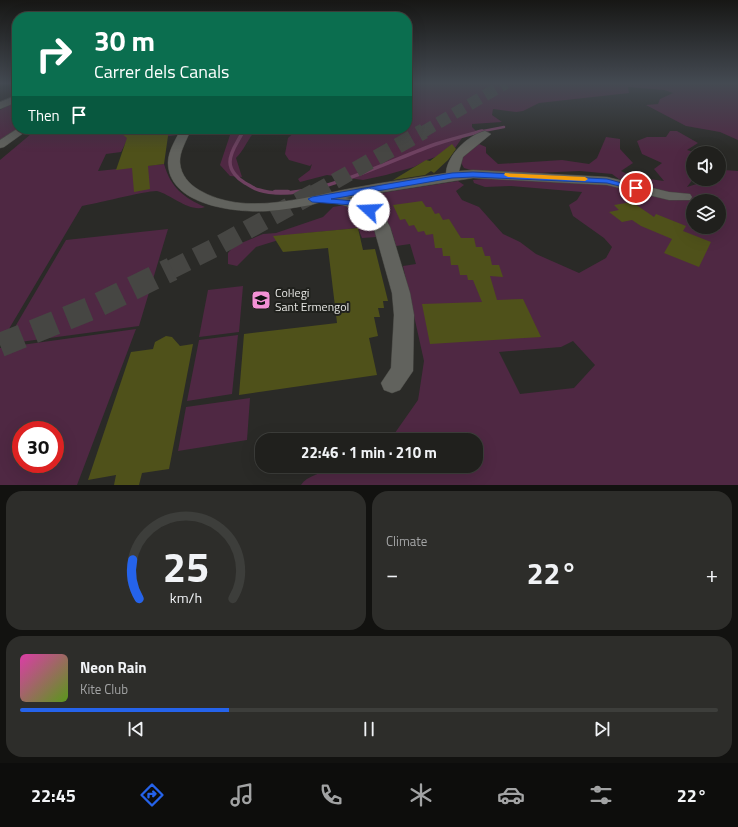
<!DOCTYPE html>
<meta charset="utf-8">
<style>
body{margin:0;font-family:"Titillium Web",sans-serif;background:#2d2d2a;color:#f1f3f6;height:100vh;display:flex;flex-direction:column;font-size:15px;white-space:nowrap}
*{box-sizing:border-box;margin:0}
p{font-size:13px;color:#a2a3a4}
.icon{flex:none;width:22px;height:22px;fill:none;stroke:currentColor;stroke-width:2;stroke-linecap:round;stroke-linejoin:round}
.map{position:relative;height:485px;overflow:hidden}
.details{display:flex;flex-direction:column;gap:6px;padding:6px;background:#121210;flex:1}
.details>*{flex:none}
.top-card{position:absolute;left:12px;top:12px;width:400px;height:122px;border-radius:16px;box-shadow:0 4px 16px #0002,0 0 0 1px #3d3e3b;background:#0b6e4f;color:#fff;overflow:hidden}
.fabs{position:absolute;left:686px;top:146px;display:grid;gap:8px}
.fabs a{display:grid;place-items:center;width:40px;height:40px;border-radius:50%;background:#20201d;box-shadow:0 4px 16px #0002,0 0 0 1px #3d3e3b;font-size:20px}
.speed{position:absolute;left:12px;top:421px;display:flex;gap:8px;font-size:20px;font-weight:700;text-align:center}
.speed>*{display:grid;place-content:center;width:52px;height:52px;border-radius:50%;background:#20201d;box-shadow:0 4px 16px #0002,0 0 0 1px #3d3e3b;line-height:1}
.speed .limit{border:6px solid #d22;background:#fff;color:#111}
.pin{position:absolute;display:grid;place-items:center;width:34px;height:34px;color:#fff;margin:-17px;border:2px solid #fff;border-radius:50%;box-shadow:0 1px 4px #0007}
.me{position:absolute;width:44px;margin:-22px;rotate:290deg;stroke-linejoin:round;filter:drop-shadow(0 0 3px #0008)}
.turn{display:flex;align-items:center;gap:14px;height:84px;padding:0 16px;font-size:18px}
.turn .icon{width:52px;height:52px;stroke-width:2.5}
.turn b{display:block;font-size:28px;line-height:34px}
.then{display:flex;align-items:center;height:38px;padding:0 16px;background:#0003;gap:8px;font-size:15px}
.big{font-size:30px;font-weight:700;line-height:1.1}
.details .widget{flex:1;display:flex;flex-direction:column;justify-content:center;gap:6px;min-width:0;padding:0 14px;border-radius:16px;background:#2d2d2a}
.details .dial{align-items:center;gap:0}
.dial svg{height:104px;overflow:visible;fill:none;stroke:#3d3e3b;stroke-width:7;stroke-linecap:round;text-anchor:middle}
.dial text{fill:#f1f3f6;stroke:none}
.song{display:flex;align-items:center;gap:12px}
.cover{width:48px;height:48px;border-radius:6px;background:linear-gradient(135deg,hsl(320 70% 55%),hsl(90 70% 35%))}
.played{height:4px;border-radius:2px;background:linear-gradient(90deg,#2563eb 30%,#3d3e3b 30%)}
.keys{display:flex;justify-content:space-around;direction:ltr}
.heat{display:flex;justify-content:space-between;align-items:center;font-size:22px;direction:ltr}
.details .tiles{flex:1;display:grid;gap:6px;grid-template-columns:1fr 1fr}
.widget:last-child{grid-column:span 2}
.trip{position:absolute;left:255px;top:433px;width:228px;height:40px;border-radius:16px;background:#20201d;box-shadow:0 4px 16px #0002,0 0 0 1px #3d3e3b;font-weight:700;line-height:40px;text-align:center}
.tab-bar{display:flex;height:64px;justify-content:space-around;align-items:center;background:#0d0d0c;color:#a2a3a4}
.tab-bar .icon{width:28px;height:28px}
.tab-bar .selected{color:#2563eb}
.tab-bar b{font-size:18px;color:#f1f3f6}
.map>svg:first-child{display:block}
.green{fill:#4f2843;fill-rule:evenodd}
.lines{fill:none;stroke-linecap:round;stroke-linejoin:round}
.stream-far2{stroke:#6e4160;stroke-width:2.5}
.stream-far1{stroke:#6e4160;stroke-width:3.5}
.stream{stroke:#6e4160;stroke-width:4.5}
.building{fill:#4f511a}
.major-tunnel-far3{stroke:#464643;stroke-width:12;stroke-dasharray:12 6;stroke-linecap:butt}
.major-tunnel-far2{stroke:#464643;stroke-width:16;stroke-dasharray:16 8;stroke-linecap:butt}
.major-tunnel-far1{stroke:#464643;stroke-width:19;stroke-dasharray:19 10;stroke-linecap:butt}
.major-tunnel{stroke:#464643;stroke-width:24;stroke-dasharray:24 12;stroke-linecap:butt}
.minor-casing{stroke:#464642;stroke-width:1}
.minor{fill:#61625d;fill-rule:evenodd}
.route{fill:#2563eb;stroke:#184099}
.slow{fill:#f59e0b}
.labels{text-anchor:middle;stroke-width:4;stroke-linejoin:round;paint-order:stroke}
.poi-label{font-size:12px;fill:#e7e7e4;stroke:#20211d;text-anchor:start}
</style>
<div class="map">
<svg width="738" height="485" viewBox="0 0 738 485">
<rect width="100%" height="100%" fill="#2a2a27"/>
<path class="green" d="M407,83H738V140L720,132L686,126L646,105L658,104L660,99L673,93L664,90L628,87L629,93L539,103L523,111L516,112L493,109L492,115L502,122L472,124V127L476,131L464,135L453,151L427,160L414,167L386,175L363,180L327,175L300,182L298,179L310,170L312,164L310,166L289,160L285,154L288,138L298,129H407Z
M17,100V129L0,141V110Z
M37,129H173L179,132L177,135L126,142L121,152L106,154L98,171L164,164C171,188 183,197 205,207C190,213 172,195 157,191C150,190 93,204 82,206L0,344V160Z
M232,129H257C248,138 245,149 236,158L242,177L230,176L220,165Z
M670,131H677L698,143L687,150L697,153H693V179L687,187C698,184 708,179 719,179V174L724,170L738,171V485H301C320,457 442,466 476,466V440H390L418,400L419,394L424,361L403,266L416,264L410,244L396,246C391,226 385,209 365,201C360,199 354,199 349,198L458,181L464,185L456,191L462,200L479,207L503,234L520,242L536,254L579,273L606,258L612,247L604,238L573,216L569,205L577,200L582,192L511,186L485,187L474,183L473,180L497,178L627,185L612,174L580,171L536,173L474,171L464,168L460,161L462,157L479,144L486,147V153L498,164L562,160L589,164L597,158L606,137L620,139V149L633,163L621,171L634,177L664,181L654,169L662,163L642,154L637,141L647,137H666ZM693,201H719V227H693ZM573,341L595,365L574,388L520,394L499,352L561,347Z
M345,205L368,220L376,228V237L362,238L358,228L298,234L256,247L237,266L228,264V253L234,246L263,234L276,233L323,217L333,207Z
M168,229L139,326L5,344L66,240Z
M243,286L239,332L199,337L208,290Z
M136,329L77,485H0V348ZM21,430H55V464H21Z
M238,335L232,394L187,401L199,340Z
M250,398L247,440L178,451L186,407Z"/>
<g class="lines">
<path class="stream-far2" d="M242,129L243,132
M478,132L504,127"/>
<path class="stream-far1" d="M243,131C239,141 230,150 230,162C230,171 238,179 245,183C249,185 254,189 259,190C306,205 390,160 436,144C451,139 467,135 482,131"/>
<path class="stream" d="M275,192H288"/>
</g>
<path class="building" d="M116,129H169L164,164L148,166L150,189L134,192L132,168L116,170L127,138Z
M452,144L456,149L448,160L434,173L431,171L425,175L393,180L426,160L430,161Z
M422,201L426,207H431L435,214L439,213L443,220L449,219L461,238H474L476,247H482L485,256H490L492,265H499L503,277L490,276L497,300L523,299L541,337L430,344L422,304L482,302L473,280H468L467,275H460L458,265H451L450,256H443L442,248H435L433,234L426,235L424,231L418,232L414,225L409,226L405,219L400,220L393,205Z
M632,202L654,217L656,214L686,226L683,231L711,242L699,267L664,253L672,239L641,226L632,220L622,222L609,212L619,210L614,205Z
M358,228L363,250L375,249L388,301H383L384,308H378L380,317H374L378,336L369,338L377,375L239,395L244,334L337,323L328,248L283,252L273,236Z
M166,336L172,337L180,346L193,344L169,469L142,473L139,485H114L116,475L88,480L131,352L153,349L155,342Z"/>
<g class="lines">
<path class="major-tunnel-far3" d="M423,132L506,83"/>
<path class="major-tunnel-far2" d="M314,193L424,131"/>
<path class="major-tunnel-far1" d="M170,270L216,247L316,192"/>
<path class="major-tunnel" d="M0,345L94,307L172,269"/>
<g class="minor-casing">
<path id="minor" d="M17,95V102L0,109V102Z
M17,129H29L4,147L0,148V140Z
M181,129H191C187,140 179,152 180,163C181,175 189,184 199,190C245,217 304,197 353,188C384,182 415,178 446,173C447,155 468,135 485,131L491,134L463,157L459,171L473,170L607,177L669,192L690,194L692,197L690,200H669L607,185L473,178L346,198L359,200L374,207L384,216L390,227L410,293L414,315L413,371L400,390L392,393L384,390L381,383L391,368L394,315L392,293L371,218C358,208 341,204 326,202C322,201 315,204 311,205C297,207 283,210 268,211C237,213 169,206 168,163C168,151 176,139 181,129Z"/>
</g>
<use href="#minor" class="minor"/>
</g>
<linearGradient id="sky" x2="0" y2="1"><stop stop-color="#171715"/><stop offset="0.55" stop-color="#444a52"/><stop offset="1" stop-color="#444a52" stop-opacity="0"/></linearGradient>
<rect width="738" height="151" fill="url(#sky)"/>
<path class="route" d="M473,172L607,179L640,188L636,190L607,183L473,177L452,178L331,199L354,201L372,208L374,210L369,212L352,205L312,202L308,199L312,197L452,173Z"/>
<path class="slow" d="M505,173L585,177L588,179L585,181L508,177L504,175Z"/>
<defs>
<g id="school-square" transform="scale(1)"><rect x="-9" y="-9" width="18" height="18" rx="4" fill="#f391d5" stroke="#20211d"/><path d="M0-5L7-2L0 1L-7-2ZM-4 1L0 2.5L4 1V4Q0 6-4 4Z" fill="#111"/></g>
</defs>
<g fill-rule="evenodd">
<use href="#school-square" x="261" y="300"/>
</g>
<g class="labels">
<g class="poi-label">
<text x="275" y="297">Col·legi<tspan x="275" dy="14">Sant Ermengol</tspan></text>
</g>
</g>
</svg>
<div class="fabs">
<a><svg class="icon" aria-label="sound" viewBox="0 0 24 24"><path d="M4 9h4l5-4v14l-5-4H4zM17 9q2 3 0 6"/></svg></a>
<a><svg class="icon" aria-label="layers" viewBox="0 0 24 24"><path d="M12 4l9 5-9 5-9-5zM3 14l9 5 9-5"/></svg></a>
</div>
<div class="speed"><div class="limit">30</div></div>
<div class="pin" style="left:636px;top:188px;background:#d93025"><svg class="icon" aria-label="arrive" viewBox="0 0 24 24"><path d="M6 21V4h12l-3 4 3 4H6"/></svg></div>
<svg class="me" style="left:369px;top:210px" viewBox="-20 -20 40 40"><circle r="19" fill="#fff"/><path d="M0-13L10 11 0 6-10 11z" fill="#2563eb"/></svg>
<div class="trip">22:46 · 1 min · 210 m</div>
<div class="top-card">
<div class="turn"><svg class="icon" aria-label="right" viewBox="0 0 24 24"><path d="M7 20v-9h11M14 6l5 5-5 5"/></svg><div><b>30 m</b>Carrer dels Canals</div></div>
<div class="then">Then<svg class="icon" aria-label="arrive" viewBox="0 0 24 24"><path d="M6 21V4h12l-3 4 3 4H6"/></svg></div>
</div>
</div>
<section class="details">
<div class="tiles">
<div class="widget dial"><svg viewBox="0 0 100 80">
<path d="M14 69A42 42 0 1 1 86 69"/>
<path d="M14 69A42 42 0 0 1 9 39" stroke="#2563eb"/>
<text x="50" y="56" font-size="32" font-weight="700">25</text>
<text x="50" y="72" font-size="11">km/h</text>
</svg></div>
<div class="widget"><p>Climate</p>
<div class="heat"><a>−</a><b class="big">22°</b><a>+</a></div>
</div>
<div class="widget">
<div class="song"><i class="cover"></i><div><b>Neon Rain</b><p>Kite Club</p></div></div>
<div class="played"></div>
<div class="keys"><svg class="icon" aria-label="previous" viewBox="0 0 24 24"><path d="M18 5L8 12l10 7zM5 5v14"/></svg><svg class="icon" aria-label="pause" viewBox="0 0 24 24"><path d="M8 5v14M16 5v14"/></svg><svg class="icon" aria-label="next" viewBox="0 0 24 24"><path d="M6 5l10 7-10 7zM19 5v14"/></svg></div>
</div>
</div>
</section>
<nav class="tab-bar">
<b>22:45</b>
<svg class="icon selected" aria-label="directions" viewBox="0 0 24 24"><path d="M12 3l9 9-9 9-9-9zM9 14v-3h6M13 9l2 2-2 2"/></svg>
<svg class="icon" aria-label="music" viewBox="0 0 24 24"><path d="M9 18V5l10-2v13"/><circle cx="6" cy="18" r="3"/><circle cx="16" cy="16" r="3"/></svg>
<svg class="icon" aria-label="phone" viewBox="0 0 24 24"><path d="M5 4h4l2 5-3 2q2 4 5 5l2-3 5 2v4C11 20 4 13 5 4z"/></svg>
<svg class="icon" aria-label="climate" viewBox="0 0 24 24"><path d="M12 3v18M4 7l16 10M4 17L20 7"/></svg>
<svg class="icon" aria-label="car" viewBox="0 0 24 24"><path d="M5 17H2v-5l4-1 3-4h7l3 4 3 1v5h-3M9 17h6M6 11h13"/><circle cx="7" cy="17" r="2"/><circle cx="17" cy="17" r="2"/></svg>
<svg class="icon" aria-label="filters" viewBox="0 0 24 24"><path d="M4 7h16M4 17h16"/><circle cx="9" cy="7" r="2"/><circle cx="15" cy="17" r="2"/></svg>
<b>22°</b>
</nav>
